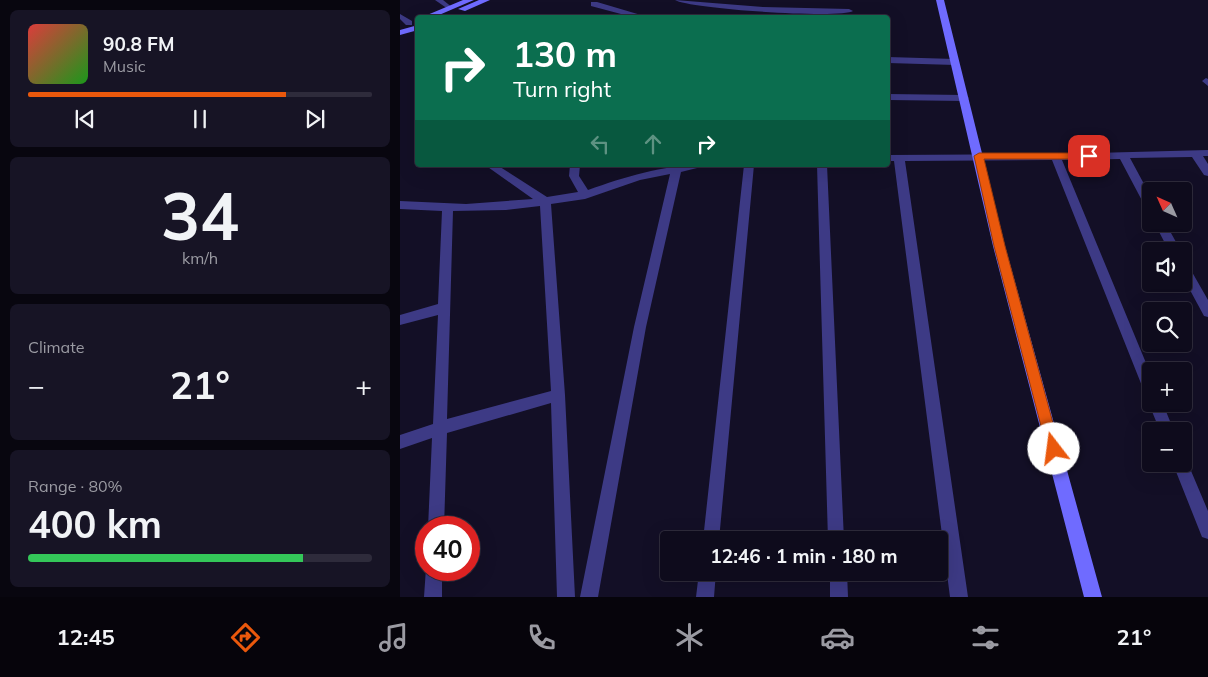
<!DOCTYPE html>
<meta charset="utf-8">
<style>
body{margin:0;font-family:Mulish,sans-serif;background:#171425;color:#f1f3f6;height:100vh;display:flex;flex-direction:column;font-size:19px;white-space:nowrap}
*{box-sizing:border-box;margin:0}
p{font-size:16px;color:#9b9ba3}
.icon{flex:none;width:28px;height:28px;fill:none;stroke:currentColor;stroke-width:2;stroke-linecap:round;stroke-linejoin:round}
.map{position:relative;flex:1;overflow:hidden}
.drawer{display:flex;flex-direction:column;gap:10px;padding:10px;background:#08060f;width:400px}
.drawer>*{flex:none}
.top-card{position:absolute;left:15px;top:15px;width:475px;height:152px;border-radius:5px;box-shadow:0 5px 20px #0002,0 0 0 1px #2e2b3b;background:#0b6e4f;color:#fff;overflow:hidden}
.needle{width:32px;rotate:315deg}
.buttons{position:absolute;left:742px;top:182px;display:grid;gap:10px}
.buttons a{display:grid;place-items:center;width:50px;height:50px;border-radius:5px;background:#0e0b1c;box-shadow:0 5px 20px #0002,0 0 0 1px #2e2b3b;font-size:25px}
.speed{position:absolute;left:15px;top:516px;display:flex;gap:10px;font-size:25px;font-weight:700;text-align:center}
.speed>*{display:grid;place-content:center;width:65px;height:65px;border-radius:50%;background:#0e0b1c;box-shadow:0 5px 20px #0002,0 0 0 1px #2e2b3b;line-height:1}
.speed .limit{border:8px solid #d22;background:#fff;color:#111}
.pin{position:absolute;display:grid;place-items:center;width:42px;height:42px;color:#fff;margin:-21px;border-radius:10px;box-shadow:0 2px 8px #0006}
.me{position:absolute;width:55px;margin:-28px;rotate:345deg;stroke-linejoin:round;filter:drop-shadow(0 0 4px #0008)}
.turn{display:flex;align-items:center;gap:18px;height:105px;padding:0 15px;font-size:22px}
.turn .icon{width:65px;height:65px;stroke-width:2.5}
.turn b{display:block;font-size:35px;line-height:42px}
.lanes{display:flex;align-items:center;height:48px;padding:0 15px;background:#0003;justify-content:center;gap:25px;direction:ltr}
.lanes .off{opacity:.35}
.big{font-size:38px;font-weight:700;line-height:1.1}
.drawer .card{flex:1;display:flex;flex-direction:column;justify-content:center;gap:8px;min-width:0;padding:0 18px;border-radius:8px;background:#171425}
.drawer .dial{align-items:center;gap:0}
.dial b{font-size:65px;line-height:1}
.song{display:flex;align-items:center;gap:15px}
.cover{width:60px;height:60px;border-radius:8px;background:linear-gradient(135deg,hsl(0 70% 55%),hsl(120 70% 35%))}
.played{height:5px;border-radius:2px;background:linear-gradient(90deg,#ea580c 75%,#2e2b3b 75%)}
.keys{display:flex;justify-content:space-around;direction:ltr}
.heat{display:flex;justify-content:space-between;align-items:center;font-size:28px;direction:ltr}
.charge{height:8px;border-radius:4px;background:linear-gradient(90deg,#34c759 80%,#2e2b3b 0)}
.trip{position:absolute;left:260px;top:531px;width:288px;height:50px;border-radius:5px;background:#0e0b1c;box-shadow:0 5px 20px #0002,0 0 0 1px #2e2b3b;font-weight:700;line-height:50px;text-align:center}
.tabs{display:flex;height:80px;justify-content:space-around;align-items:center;background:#06040b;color:#9b9ba3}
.tabs .icon{width:35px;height:35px}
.tabs .on{color:#ea580c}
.tabs b{font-size:22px;color:#f1f3f6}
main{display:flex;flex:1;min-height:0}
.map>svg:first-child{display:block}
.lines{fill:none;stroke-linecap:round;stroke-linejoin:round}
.lane{fill:#3d3a85;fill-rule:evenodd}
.street{fill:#3d3a85;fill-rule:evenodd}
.secondary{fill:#6f6bff;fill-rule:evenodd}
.route{fill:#ea580c;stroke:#983908}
</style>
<main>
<section class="drawer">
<div class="card">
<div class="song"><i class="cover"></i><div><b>90.8 FM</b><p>Music</p></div></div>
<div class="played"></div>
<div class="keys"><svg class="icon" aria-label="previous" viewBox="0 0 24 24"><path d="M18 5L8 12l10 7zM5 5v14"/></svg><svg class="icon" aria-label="pause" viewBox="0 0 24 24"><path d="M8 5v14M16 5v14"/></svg><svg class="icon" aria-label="next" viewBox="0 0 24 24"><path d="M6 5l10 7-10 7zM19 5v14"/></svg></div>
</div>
<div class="card dial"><b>34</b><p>km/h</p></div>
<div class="card"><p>Climate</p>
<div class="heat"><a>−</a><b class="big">21°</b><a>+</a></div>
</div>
<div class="card"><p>Range · 80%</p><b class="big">400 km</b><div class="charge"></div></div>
</section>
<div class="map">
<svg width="808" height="597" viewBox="0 0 808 597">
<rect width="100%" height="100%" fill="#130f26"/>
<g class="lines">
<path class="lane" d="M35,0H43L53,8L48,9Z
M0,14L12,21V25H6L0,19Z"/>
<path class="street" d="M275,0L363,7L449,9L453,11C441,19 289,9 275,0Z
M191,2H197L251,18H236L191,6Z
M488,57L555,59L559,62L555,65L488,63Z
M806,78L808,79V86L802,81Z
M488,94L564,95L569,98L564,101L488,100Z
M808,150V156H803L808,164V176L804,175L792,157L730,158L751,197V211L747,210L720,159L662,160L751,375V397L746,396L744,391L652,160L505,161L568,597H550L494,161H488V155L656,154Z
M85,165H97L147,197L178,192L169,176L170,165H180L179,176L188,190C225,177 262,165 302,165L301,167L281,172L246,327L198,597H180L234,327L270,174L240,180L185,199L151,204L165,395L175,597H157L151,403L47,433L44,528H28L32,438L0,449V435L33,424L38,315L0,325V315L38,304L42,211L0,209V201L66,204L133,199ZM140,206L151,391L47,419L53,211L106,210Z
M344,165H354L319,540H303Z
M417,165H427L444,540H428Z
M755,224H766L781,251H769Z
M784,263L788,265L808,300V317L804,316L784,279Z
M751,399V404H763L774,431H760L749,404Z
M784,458L786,459L808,511V539L802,537L773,464H784Z
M26,568V570H42V597H24Z
M299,572H316L314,597H296Z
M430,572H447L448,597H430Z"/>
<path class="secondary" d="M63,0H74L32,18H20Z
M79,0H90L65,11L58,9Z
M536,0H544L605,246L702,597H684L593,246Z
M18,25V30L0,35V30Z"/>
</g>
<path class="route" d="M579,153H689L694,156L689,159H584L605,246L660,449L658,454L654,456L649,454L647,449L594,246L574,156Z"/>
</svg>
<div class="buttons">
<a><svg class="needle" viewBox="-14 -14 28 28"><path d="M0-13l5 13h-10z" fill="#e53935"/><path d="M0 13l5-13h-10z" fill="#9b9ba3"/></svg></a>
<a><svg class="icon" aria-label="sound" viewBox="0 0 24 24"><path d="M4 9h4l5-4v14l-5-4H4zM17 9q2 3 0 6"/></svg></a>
<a><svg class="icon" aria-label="search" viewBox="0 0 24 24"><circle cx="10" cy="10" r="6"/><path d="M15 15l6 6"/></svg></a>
<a>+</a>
<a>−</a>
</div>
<div class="speed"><div class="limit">40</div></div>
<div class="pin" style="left:689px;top:156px;background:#d93025"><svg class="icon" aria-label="arrive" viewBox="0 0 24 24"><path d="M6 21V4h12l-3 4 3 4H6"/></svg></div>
<svg class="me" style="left:654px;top:449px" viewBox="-20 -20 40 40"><circle r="19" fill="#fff"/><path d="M0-13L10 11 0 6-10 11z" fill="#ea580c"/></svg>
<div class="trip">12:46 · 1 min · 180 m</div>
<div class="top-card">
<div class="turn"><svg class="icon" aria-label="right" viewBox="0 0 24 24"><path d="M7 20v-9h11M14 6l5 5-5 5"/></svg><div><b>130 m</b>Turn right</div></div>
<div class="lanes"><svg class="icon off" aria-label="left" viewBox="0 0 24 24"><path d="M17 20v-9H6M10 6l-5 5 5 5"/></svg><svg class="icon off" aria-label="ahead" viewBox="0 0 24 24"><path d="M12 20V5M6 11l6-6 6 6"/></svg><svg class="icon" aria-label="right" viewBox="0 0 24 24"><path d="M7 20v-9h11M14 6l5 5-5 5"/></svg></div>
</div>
</div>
</main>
<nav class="tabs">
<b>12:45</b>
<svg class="icon on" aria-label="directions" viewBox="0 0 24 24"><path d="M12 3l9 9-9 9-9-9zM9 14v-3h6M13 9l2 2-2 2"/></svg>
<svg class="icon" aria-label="music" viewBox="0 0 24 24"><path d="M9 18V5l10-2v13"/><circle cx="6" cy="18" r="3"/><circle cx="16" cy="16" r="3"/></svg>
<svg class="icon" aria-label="phone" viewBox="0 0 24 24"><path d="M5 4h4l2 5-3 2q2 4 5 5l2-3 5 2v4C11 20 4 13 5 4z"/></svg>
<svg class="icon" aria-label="climate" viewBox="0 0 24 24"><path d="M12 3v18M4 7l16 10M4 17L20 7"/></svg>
<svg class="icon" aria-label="car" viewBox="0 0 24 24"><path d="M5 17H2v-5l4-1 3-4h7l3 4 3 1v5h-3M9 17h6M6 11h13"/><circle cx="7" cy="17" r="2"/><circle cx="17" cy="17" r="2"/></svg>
<svg class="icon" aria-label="filters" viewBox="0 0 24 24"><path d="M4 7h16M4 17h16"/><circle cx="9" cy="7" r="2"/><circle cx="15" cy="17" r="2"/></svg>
<b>21°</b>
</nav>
